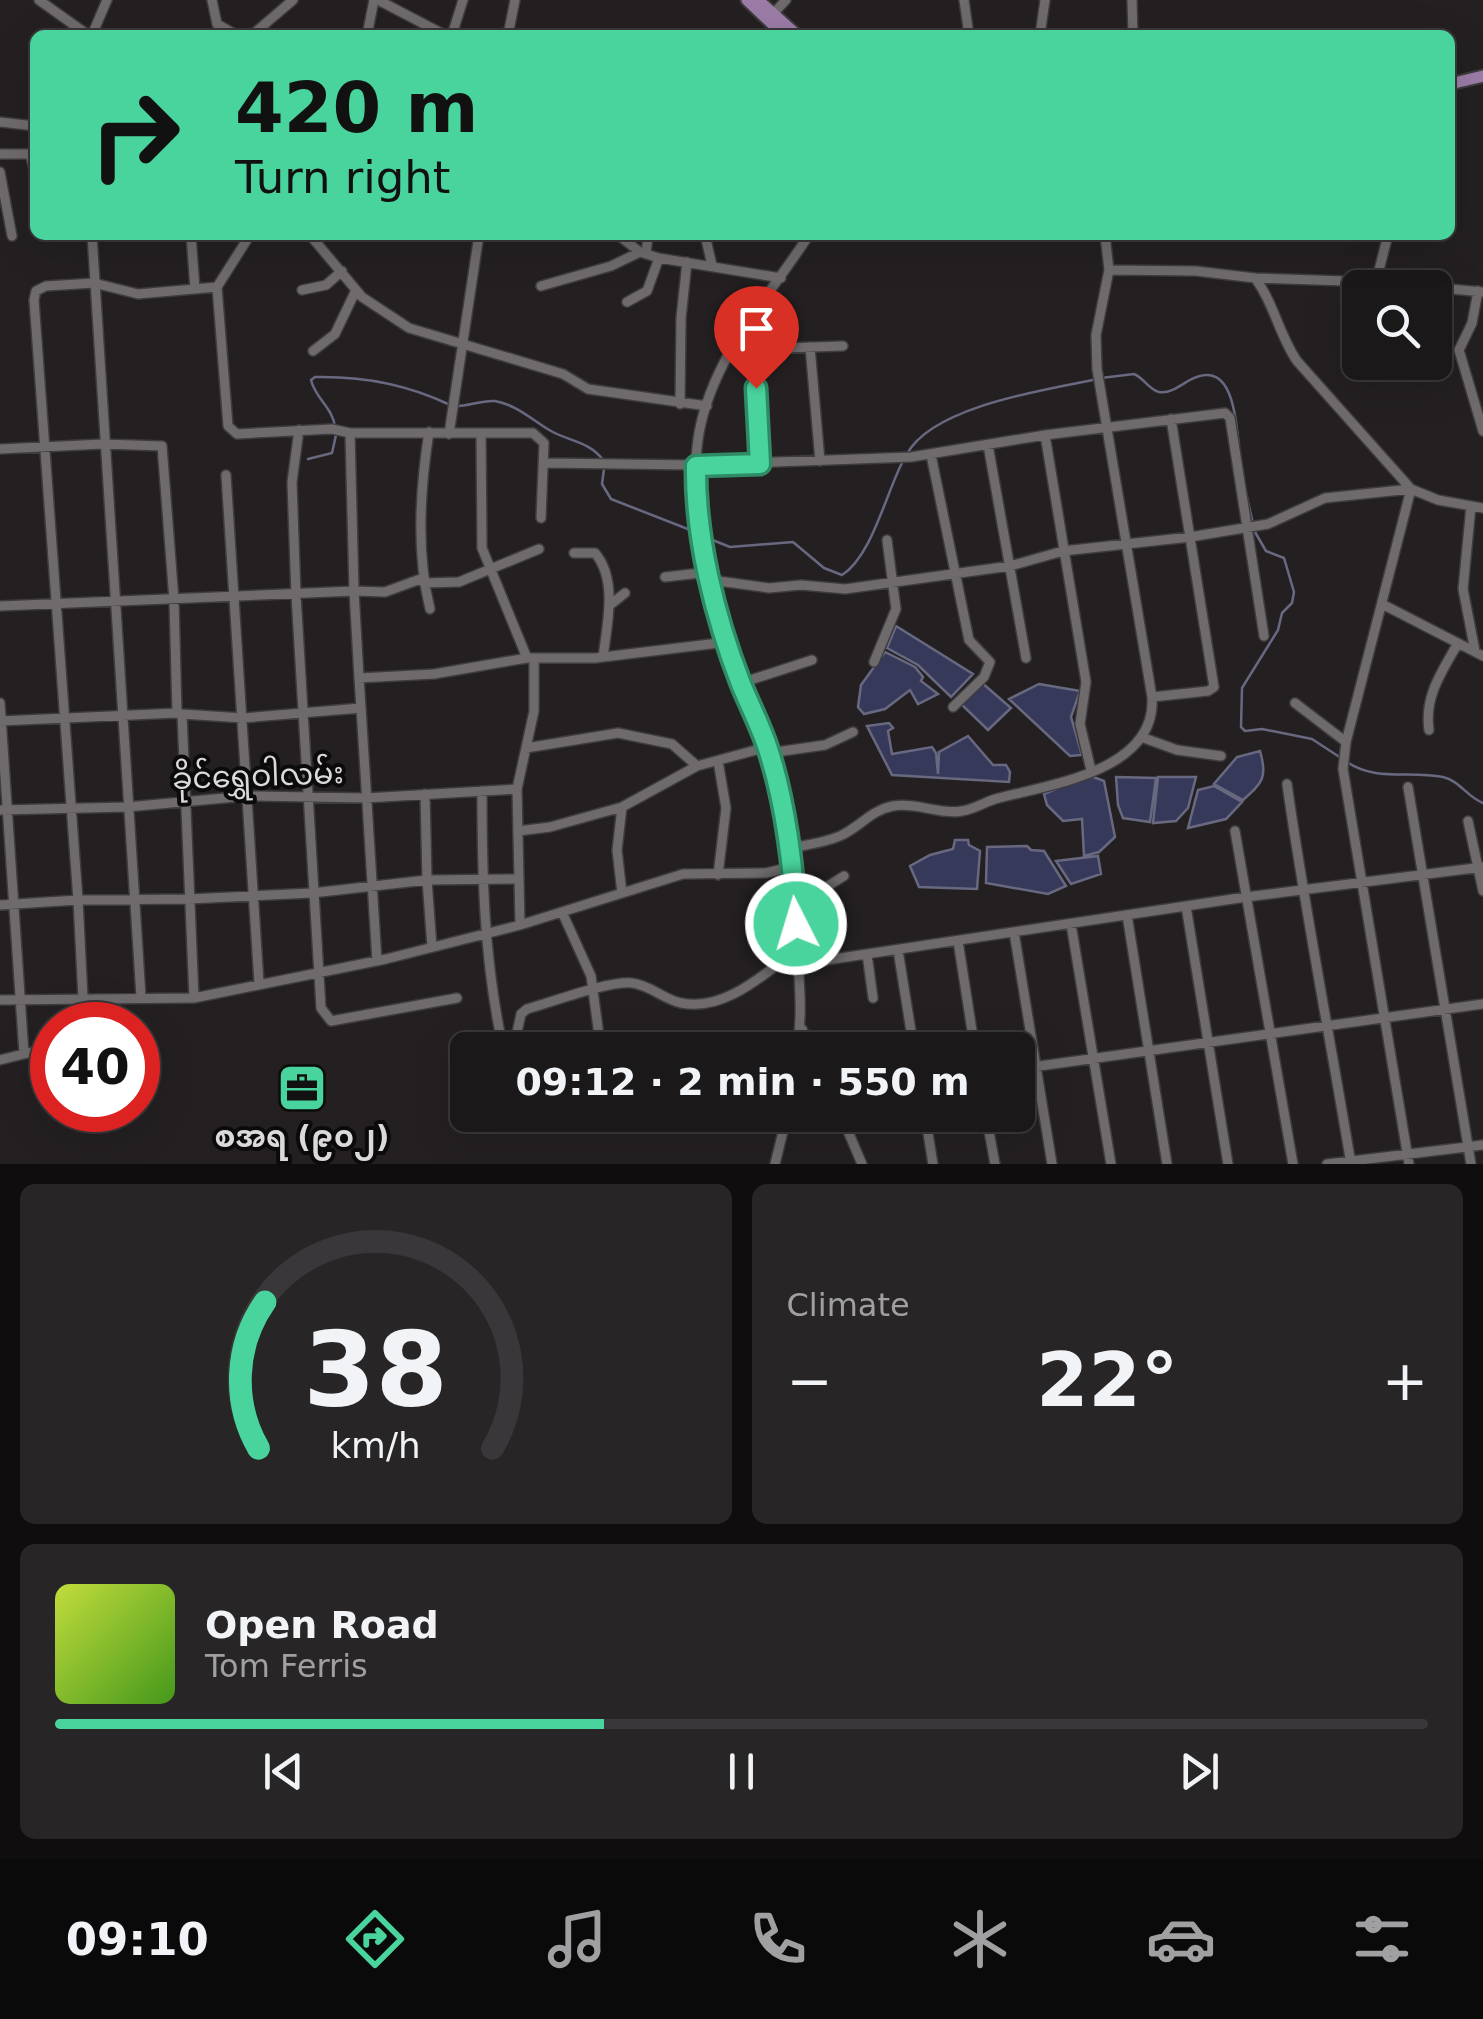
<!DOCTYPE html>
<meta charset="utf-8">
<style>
body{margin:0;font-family:"DejaVu Sans","Noto Sans Myanmar",sans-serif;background:#282527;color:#f1f3f6;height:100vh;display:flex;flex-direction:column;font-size:38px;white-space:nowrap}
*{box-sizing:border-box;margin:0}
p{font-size:32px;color:#a0a0a2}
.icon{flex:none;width:55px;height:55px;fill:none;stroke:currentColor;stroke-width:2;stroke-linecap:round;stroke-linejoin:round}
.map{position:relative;height:1164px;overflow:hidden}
.panel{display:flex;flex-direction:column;gap:20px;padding:20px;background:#0f0d0e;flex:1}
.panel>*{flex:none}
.guide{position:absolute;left:30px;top:30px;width:1425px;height:210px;border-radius:15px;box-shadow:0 10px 40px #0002,0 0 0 2px #393739;background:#49d49d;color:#111;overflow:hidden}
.fabs{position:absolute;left:1342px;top:270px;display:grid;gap:20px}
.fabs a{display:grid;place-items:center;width:110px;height:110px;border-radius:15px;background:#1b181a;box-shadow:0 10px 40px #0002,0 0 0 2px #393739;font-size:50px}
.speed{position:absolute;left:30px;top:1002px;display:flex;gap:20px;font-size:50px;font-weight:700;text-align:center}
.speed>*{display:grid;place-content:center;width:130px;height:130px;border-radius:50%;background:#1b181a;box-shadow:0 10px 40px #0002,0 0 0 2px #393739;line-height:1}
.speed .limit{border:15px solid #d22;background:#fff;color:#111}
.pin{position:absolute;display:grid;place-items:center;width:85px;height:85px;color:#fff;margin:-102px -42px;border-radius:50% 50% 50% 0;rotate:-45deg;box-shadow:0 0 10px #0007}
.pin .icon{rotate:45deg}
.me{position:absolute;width:110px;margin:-55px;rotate:355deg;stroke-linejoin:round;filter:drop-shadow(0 0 8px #0008)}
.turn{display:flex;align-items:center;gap:35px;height:210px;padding:0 40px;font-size:45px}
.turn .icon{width:130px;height:130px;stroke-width:2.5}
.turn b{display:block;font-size:70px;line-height:85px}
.big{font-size:75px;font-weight:700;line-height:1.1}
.panel .tile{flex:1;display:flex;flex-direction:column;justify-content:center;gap:15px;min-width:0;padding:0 35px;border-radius:15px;background:#282527}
.panel .dial{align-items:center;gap:0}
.dial svg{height:260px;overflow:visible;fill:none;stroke:#393739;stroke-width:7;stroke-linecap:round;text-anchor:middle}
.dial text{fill:#f1f3f6;stroke:none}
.song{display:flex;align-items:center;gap:30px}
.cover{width:120px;height:120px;border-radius:15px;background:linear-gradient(135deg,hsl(70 70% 55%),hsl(100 70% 35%))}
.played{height:10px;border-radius:5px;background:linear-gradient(90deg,#49d49d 40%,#393739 40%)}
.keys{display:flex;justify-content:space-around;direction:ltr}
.heat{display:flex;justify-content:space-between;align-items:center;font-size:55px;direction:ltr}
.panel .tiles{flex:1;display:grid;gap:20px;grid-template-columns:1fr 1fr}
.tile:last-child{grid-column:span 2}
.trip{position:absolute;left:450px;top:1032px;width:585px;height:100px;border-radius:15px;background:#1b181a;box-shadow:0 10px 40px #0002,0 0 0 2px #393739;font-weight:700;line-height:100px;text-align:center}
.tabs{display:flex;height:160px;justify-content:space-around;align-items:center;background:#0b0a0a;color:#a0a0a2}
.tabs .icon{width:70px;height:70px}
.tabs .current{color:#49d49d}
.tabs b{font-size:45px;color:#f1f3f6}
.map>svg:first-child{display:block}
.water{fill:#37395a;stroke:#686980;stroke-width:2.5}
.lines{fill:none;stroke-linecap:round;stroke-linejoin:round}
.stream{stroke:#686980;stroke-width:2.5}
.minor-casing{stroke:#3f3c3d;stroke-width:12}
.major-casing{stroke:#3f3c3d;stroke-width:15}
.minor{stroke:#6f6b6d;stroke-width:9}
.major{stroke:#9b7ca7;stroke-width:11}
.route-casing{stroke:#2f8a66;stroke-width:25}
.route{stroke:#49d49d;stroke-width:18}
.labels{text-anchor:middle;stroke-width:8;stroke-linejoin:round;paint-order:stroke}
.street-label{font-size:30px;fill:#dcd9da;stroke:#0c0b0b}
.poi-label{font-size:30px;font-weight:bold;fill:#dcd9da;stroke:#0c0b0b}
</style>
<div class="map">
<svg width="1483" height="1164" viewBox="0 0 1483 1164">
<rect width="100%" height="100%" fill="#242022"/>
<path class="water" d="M896,626L973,674L951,697L918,665L887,648Z
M885,652L915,667L923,677L921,681L938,694L918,704L910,690L885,709L864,714L858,707L861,685Z
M981,682L1011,708L988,730L961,704Z
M1039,684L1080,691L1071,717L1082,755L1070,756L1009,699Z
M889,723L893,728L888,731L892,754L932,747L936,753L938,774L939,752L968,736L993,765H1006L1010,772L1009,782L892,775L867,726Z
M1260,751C1268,778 1262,783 1243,800L1214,784L1237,757Z
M1088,775L1104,781L1115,837L1099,852L1084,856L1082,819L1063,821L1047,805L1044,794Z
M1116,777L1156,778L1150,822L1123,818L1118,805Z
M1158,777H1196L1188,808L1176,821L1153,823Z
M1214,786L1242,802L1226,819L1188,828L1198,790Z
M955,840H968L969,845L980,851L977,889L919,887L910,866L930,855L953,849Z
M1027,846L1031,850L1044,851L1066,886L1048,894L986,883L987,847Z
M1098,856L1101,874L1071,884L1056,861Z"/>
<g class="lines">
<path class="stream" d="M1101,378L1134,374C1144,378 1149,390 1159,392C1169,394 1180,386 1188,381C1233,356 1235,417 1239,445
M456,406C469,406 482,400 495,401C517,405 532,420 551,431C571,442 589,441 604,461
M335,427C333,408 315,398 311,380L315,377C361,376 406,384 448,404
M907,454C932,407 1043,390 1093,380
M308,459L332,453L336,435
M604,469L602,484L611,499L698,533
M1246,493L1253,524
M1255,532L1266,551L1284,558L1294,592L1292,603L1282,613L1278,630L1242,688L1241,727L1245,731L1262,729L1312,739L1341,758
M705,537L730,547L793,542L824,568L842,575C872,556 886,493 903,461
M1347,762C1376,782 1410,770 1443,777C1460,781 1467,797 1483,803"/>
<g class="minor-casing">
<path id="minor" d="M39,0L88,35
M212,0L217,24L236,35
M378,0L445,35
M964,0L969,35
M1132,0L1133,35
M771,16L786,0
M92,35L107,0
M252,35L293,0
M367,35L374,0
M452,35L463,0
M508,35L515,0
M1040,35L1045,0
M0,122L35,126
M0,154H35
M30,154L35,173
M0,172L12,236
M92,235L141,997
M191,235L195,289
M250,235L217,287L228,426L237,434L332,429L350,433
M310,235L362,297L409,328L563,374L588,389L707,406
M618,235L640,252L659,258L781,278
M705,235L712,265
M646,254L648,235
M1109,270L1196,271L1255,278C1274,303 1279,335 1297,361L1411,489L1438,500L1483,508
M1255,278L1376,282L1483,292
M1376,282L1388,235
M541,286L611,266L640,252
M302,290L326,285L342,271
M1478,291L1472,323L1459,350L1483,431
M627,302L647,291L659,258
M742,332L753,349L843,346
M810,347L820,461
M753,349L760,464
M313,351L335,334L356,290
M680,404L681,318L687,262
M299,430L292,482L296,595L321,1008L331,1021L457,998
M429,432C420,489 416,553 430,609
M481,433L482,548L527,658
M449,434L479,235
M1045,435L1086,682L1080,724L1091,770
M988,445L1026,658
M0,449L103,444L162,446L174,600L177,713L182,714
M931,455L969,640L990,662L984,677L953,707
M545,463L696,465L911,457L1045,435L1225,413L1230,418L1264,636
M226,475L259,983
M1471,506L1463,589L1475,651
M574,553H595C618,580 607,625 603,657
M665,577L709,572
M423,578L385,592L354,591L359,678L434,674L527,658H595L727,642
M711,580L769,588L801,585L845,589L1010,566L1063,551L1190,537L1268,524L1325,498L1411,489L1346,742L1343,769L1409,1164
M424,583L459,582L539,549
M1382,604L1483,656
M610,605L625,593
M0,606L354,591L350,433H533L544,443L541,518
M874,662L896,609L887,540
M741,683L812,660
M1152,697L1208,691L1214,687L1171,419
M0,703L24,1054
M1295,703L1346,742
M361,708L377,961
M0,721L177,713
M1429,730C1424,696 1442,672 1458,643
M1144,738L1177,750L1221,756
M526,748L618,733L672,744L697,766
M769,753L825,745L853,732
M1287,784C1305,911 1330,1037 1351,1164
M1408,787L1471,1164
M482,791C482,875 484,956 501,1038
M425,794L427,880L432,947
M622,807L617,850L622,893
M0,810L127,807L247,796L366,798L517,789
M1468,821L1483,891
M518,831L550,827L622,807L697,766L767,747
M1235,831L1293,1164
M787,849C804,845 824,843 840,836C860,827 871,810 893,806C917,802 940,815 962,811C975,809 986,801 999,798C1053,784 1157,770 1152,697L1097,369L1096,335L1109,270L1105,235
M718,875L726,808L718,761
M795,897L823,889L844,876
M0,905L78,900L189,899L312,893L427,880L519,879
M1186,906L1228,1164
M562,912L591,976L601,1050
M1127,915L1167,1164
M1071,924L1111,1164
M520,925L517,789L534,711V659
M1014,932L1052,1164
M958,941L975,1050
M898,950L914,1050
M867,954L873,998
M800,964L1246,897L1483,867
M194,998L182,714L243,718L361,708L359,678
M0,1000L194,998L386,959L520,925L683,874L766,873L791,867
M80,1025L83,998L78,900L34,300L36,291L46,286L94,283L138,294L217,287
M802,1029L812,1050
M516,1037L521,1014L527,1009C553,1002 607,981 632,983C650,985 665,1000 681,1003C725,1012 765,973 797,950
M771,1050L799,1037
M797,1050C803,1014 799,980 797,944C793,879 788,811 768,749C760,725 748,702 739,678C713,607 686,508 699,433C713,356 768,298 809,235
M0,1060L52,1047
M1018,1069L1483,1004
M841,1115L862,1164
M925,1115L933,1164
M986,1115L995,1164
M775,1164L787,1115
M1327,1164L1483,1145"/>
</g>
<g class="major-casing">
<path id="major" d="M747,0L784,35
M758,0L797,35
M1450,84L1483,76"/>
</g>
<use href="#minor" class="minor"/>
<use href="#major" class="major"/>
</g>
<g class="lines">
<g class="route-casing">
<path id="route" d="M756,388L760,464L696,466C695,538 715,617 741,684C750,706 761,727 768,749C785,801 794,868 796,924"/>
</g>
<use href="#route" class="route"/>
</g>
<defs>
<g id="office-square" transform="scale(2.5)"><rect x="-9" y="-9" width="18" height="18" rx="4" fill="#49d49d" stroke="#0c0b0b"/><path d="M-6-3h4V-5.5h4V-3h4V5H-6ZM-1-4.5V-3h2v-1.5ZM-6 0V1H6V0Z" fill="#111"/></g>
</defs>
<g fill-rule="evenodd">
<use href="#office-square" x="302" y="1088"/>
</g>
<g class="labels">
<g class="street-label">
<text transform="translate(258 776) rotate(-2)" y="10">ခိုင်ရွှေဝါလမ်း</text>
</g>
<g class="poi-label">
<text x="302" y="1147">စအရ (၉၀၂)</text>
</g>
</g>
</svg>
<div class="fabs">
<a><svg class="icon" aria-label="search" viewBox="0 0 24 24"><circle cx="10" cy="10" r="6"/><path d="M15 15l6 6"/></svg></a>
</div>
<div class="speed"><div class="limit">40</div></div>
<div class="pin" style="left:756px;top:388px;background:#d93025"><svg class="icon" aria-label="arrive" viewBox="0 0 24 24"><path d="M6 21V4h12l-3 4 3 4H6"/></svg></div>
<svg class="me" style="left:796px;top:924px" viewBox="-20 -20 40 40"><circle r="17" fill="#49d49d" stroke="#fff" stroke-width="3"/><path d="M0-11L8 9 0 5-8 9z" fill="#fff"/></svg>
<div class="trip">09:12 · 2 min · 550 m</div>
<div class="guide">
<div class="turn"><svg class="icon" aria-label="right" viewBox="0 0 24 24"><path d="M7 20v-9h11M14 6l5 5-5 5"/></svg><div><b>420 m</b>Turn right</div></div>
</div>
</div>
<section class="panel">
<div class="tiles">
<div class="tile dial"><svg viewBox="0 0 100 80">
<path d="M14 69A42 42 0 1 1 86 69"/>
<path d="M14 69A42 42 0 0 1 16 24" stroke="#49d49d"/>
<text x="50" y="56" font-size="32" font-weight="700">38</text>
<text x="50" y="72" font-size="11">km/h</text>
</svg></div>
<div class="tile"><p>Climate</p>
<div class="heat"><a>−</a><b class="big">22°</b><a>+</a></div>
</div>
<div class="tile">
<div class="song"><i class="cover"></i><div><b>Open Road</b><p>Tom Ferris</p></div></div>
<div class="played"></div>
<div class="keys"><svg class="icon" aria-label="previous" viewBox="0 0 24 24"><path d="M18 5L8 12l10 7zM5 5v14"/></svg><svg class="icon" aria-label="pause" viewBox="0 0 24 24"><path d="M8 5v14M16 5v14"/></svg><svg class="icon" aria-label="next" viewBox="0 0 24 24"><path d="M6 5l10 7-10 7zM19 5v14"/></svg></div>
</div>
</div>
</section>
<nav class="tabs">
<b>09:10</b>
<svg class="icon current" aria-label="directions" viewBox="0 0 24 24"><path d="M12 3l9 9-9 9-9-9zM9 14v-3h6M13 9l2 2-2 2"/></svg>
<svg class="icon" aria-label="music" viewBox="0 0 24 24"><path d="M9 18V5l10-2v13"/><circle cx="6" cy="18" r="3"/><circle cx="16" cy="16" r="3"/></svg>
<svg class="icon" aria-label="phone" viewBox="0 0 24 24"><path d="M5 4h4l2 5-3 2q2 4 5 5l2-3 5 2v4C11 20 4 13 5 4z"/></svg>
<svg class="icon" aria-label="climate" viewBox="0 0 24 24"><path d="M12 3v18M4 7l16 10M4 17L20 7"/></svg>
<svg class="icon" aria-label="car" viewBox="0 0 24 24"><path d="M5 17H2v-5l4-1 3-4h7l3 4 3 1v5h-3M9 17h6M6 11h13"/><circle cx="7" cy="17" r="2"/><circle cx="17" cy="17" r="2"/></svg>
<svg class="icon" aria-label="filters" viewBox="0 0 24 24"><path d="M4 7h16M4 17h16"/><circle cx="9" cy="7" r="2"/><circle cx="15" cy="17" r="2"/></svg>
</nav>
